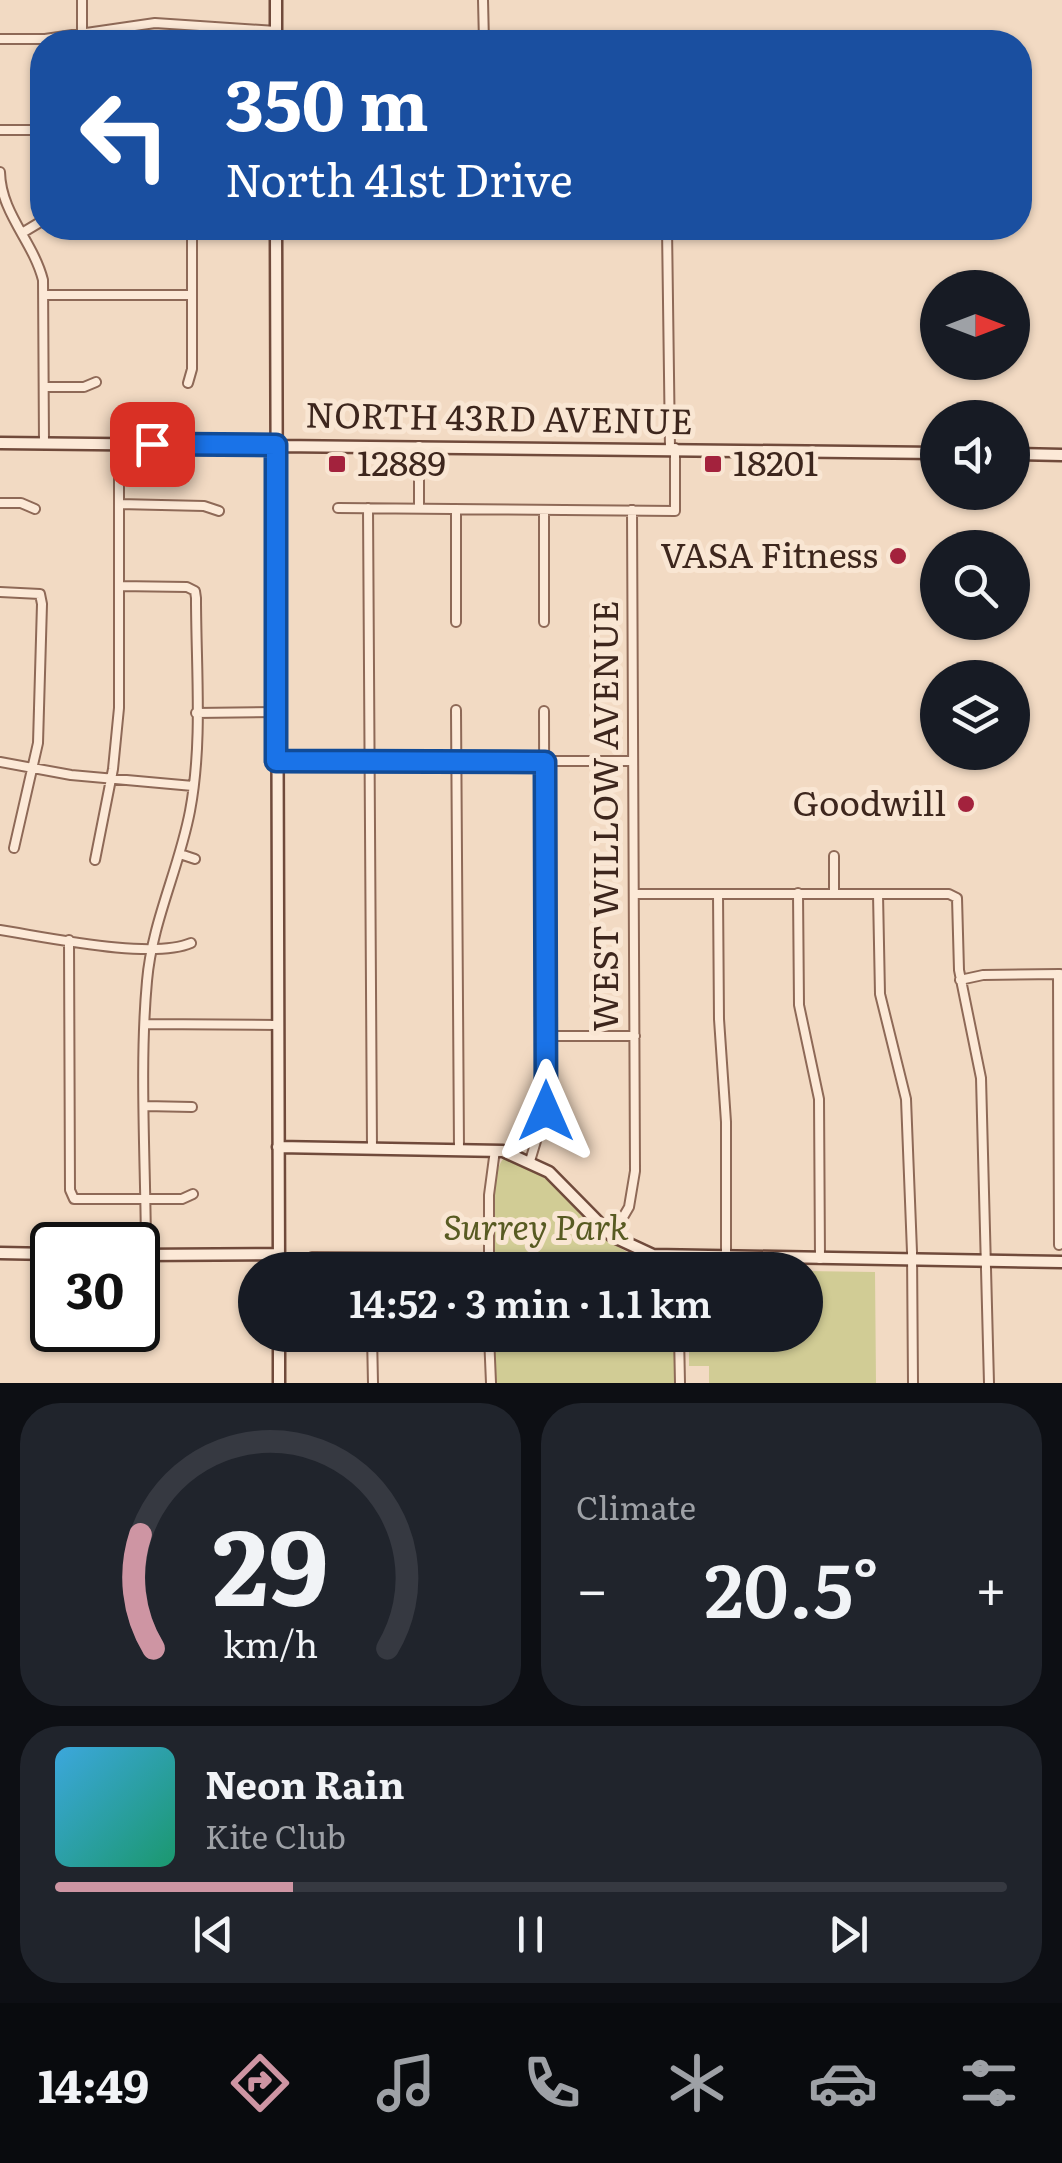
<!DOCTYPE html>
<meta charset="utf-8">
<style>
body{margin:0;font-family:Literata,serif;background:#20242c;color:#f1f3f6;height:100vh;display:flex;flex-direction:column;font-size:38px;white-space:nowrap}
*{box-sizing:border-box;margin:0}
p{font-size:32px;color:#9ea1a6}
.icon{flex:none;width:55px;height:55px;fill:none;stroke:currentColor;stroke-width:2;stroke-linecap:round;stroke-linejoin:round}
.map{position:relative;height:1383px;overflow:hidden}
.side{display:flex;flex-direction:column;gap:20px;padding:20px;background:#0d0f14;flex:1}
.side>*{flex:none}
.hud{position:absolute;left:30px;top:30px;width:1002px;height:210px;border-radius:40px;box-shadow:0 2px 8px #0004;background:#1a4fa0;color:#fff;overflow:hidden}
.needle{width:65px;rotate:90deg}
.fabs{position:absolute;left:920px;top:270px;display:grid;gap:20px}
.fabs a{display:grid;place-items:center;width:110px;height:110px;border-radius:50%;background:#171b24;box-shadow:0 2px 8px #0004;font-size:50px}
.speed{position:absolute;left:30px;top:1222px;display:flex;gap:20px;font-size:50px;font-weight:700;text-align:center}
.speed>*{display:grid;place-content:center;width:130px;height:130px;border-radius:50%;background:#171b24;box-shadow:0 2px 8px #0004;line-height:1}
.speed .limit{border:5px solid #111;border-radius:15px;background:#fff;color:#111}
.pin{position:absolute;display:grid;place-items:center;width:85px;height:85px;color:#fff;margin:-42px;border-radius:20px;box-shadow:0 5px 15px #0006}
.me{position:absolute;width:110px;margin:-55px;rotate:0deg;stroke-linejoin:round;filter:drop-shadow(0 0 8px #0008)}
.turn{display:flex;align-items:center;gap:35px;height:210px;padding:0 30px;font-size:45px}
.turn .icon{width:130px;height:130px;stroke-width:2.5}
.turn b{display:block;font-size:70px;line-height:85px}
.big{font-size:75px;font-weight:600;line-height:1.1}
.side .tile{flex:1;display:flex;flex-direction:column;justify-content:center;gap:15px;min-width:0;padding:0 35px;border-radius:40px;background:#20242c}
.side .dial{align-items:center;gap:0}
.dial svg{height:260px;overflow:visible;fill:none;stroke:#363941;stroke-width:7;stroke-linecap:round;text-anchor:middle}
.dial text{fill:#f1f3f6;stroke:none}
.song{display:flex;align-items:center;gap:30px}
.cover{width:120px;height:120px;border-radius:15px;background:linear-gradient(135deg,hsl(200 70% 55%),hsl(160 70% 35%))}
.played{height:10px;border-radius:5px;background:linear-gradient(90deg,#ce95a3 25%,#363941 25%)}
.keys{display:flex;justify-content:space-around;direction:ltr}
.heat{display:flex;justify-content:space-between;align-items:center;font-size:55px;direction:ltr}
.side .tiles{flex:1;display:grid;gap:20px;grid-template-columns:1fr 1fr}
.tile:last-child{grid-column:span 2}
.trip{position:absolute;left:238px;top:1252px;width:585px;height:100px;border-radius:50px;background:#171b24;box-shadow:0 2px 8px #0004;font-weight:600;line-height:100px;text-align:center}
.dock{display:flex;height:160px;justify-content:space-around;align-items:center;background:#090b0e;color:#9ea1a6}
.dock .icon{width:70px;height:70px}
.dock .on{color:#ce95a3}
.dock b{font-size:45px;color:#f1f3f6}
.map>svg:first-child{display:block}
.green{fill:#d1cc95}
.lines{fill:none;stroke-linecap:round;stroke-linejoin:round}
.street-casing{stroke:#8e6957;stroke-width:12}
.secondary-casing{stroke:#704a3b;stroke-width:15}
.street{stroke:#fce9d7;stroke-width:8}
.secondary{stroke:#fce9d7;stroke-width:10}
.route-casing{stroke:#114b97;stroke-width:25}
.route{stroke:#1a73e8;stroke-width:18}
.poi-dot{fill:#a3223d;stroke:#f9e6d3;stroke-width:4}
.labels{text-anchor:middle;stroke-width:10;stroke-linejoin:round;paint-order:stroke}
.street-label{font-size:35px;fill:#3d261d;stroke:#f9e6d3}
.poi-label{font-size:35px;fill:#3d261d;stroke:#f9e6d3;text-anchor:start}
.park-label{font-size:35px;font-style:italic;fill:#585b22;stroke:#f9e6d3}
</style>
<div class="map">
<svg width="1062" height="1383" viewBox="0 0 1062 1383">
<rect width="100%" height="100%" fill="#f2dac3"/>
<path class="green" d="M504,1158C564,1175 572,1220 620,1248C636,1258 654,1261 672,1264L674,1270H493C494,1245 488,1174 504,1158Z
M805,1271L875,1272L876,1383H709V1366H689V1335H805Z
M494,1335H675V1383H496Z"/>
<g class="lines">
<g class="street-casing">
<path id="street" d="M82,0V33
M483,0L484,42
M192,26V42
M0,39H45L155,23L276,31
M0,130H42
M0,172C1,214 33,241 43,280L44,444
M667,228L670,448
M22,233L42,221
M44,295H192
M188,383L192,369V228
M44,387H84L96,382
M0,503H21L35,509
M119,504L204,506L219,511
M338,508L675,511V448
M368,508L372,1148
M419,508V446
M456,509V622
M119,586L187,587L195,591L196,598C196,668 203,742 190,811C179,869 152,922 147,981C139,1068 146,1166 146,1255
M0,592L40,594L42,604L38,743L14,848
M544,622V510
M456,710L459,1149
M196,713L276,712
M277,761H632
M0,762L71,775L193,786
M180,854L195,859
M834,856V894
M95,860L113,769L119,708V444
M798,893L799,1005L819,1099L820,1259
M634,894H949L957,898L959,970L981,1078L989,1383
M718,894L719,1019L726,1122V1258
M878,894L880,994L906,1099L912,1252L913,1383
M0,930C46,937 151,960 191,943
M69,940L70,1190L74,1199H182L193,1194
M1058,974L1059,1245
M960,980L983,975L1060,974
M146,1024L278,1025
M546,1036H635
M145,1106L192,1107
M530,1161L545,1111L544,711
M612,1236L629,1207L635,1171L632,510
M312,1257L489,1258
M679,1258V1270
M489,1270V1195L495,1150
M372,1335L373,1383
M489,1335L491,1383
M679,1335L680,1383
M372,1345L402,1344"/>
</g>
<g class="secondary-casing">
<path id="secondary" d="M276,42V0
M276,228L279,1270
M0,443L938,453
M1012,454L1062,455
M278,1147L503,1151L549,1172L612,1236L653,1255L1062,1262
M0,1253L52,1254
M138,1255L279,1254
M279,1335V1383"/>
</g>
<use href="#street" class="street"/>
<use href="#secondary" class="secondary"/>
</g>
<g class="lines">
<g class="route-casing">
<path id="route" d="M152,444L276,445V761L545,762L546,1111"/>
</g>
<use href="#route" class="route"/>
</g>
<g class="poi-dot">
<rect x="327" y="454" width="20" height="20" rx="5"/>
<rect x="703" y="454" width="20" height="20" rx="5"/>
<circle cx="898" cy="556" r="10"/>
<circle cx="966" cy="804" r="10"/>
</g>
<g class="labels">
<g class="street-label">
<text transform="translate(499 419) rotate(1)" y="12">NORTH 43RD AVENUE</text>
<text transform="translate(606 816) rotate(-90)" y="12">WEST WILLOW AVENUE</text>
</g>
<g class="poi-label">
<text x="357" y="476">12889</text>
<text x="733" y="476">18201</text>
<text x="878" y="568" text-anchor="end">VASA Fitness</text>
<text x="946" y="816" text-anchor="end">Goodwill</text>
</g>
<g class="park-label">
<text x="536" y="1240">Surrey Park</text>
</g>
</g>
</svg>
<div class="fabs">
<a><svg class="needle" viewBox="-14 -14 28 28"><path d="M0-13l5 13h-10z" fill="#e53935"/><path d="M0 13l5-13h-10z" fill="#9ea1a6"/></svg></a>
<a><svg class="icon" aria-label="sound" viewBox="0 0 24 24"><path d="M4 9h4l5-4v14l-5-4H4zM17 9q2 3 0 6"/></svg></a>
<a><svg class="icon" aria-label="search" viewBox="0 0 24 24"><circle cx="10" cy="10" r="6"/><path d="M15 15l6 6"/></svg></a>
<a><svg class="icon" aria-label="layers" viewBox="0 0 24 24"><path d="M12 4l9 5-9 5-9-5zM3 14l9 5 9-5"/></svg></a>
</div>
<div class="speed"><div class="limit">30</div></div>
<div class="pin" style="left:152px;top:444px;background:#d93025"><svg class="icon" aria-label="arrive" viewBox="0 0 24 24"><path d="M6 21V4h12l-3 4 3 4H6"/></svg></div>
<svg class="me" style="left:546px;top:1111px" viewBox="-20 -20 40 40"><path d="M0-17L14 15 0 8-14 15z" fill="#1a73e8" stroke="#fff" stroke-width="4"/></svg>
<div class="trip">14:52 · 3 min · 1.1 km</div>
<div class="hud">
<div class="turn"><svg class="icon" aria-label="left" viewBox="0 0 24 24"><path d="M17 20v-9H6M10 6l-5 5 5 5"/></svg><div><b>350 m</b>North 41st Drive</div></div>
</div>
</div>
<section class="side">
<div class="tiles">
<div class="tile dial"><svg viewBox="0 0 100 80">
<path d="M14 69A42 42 0 1 1 86 69"/>
<path d="M14 69A42 42 0 0 1 10 34" stroke="#ce95a3"/>
<text x="50" y="56" font-size="32" font-weight="700">29</text>
<text x="50" y="72" font-size="11">km/h</text>
</svg></div>
<div class="tile"><p>Climate</p>
<div class="heat"><a>−</a><b class="big">20.5°</b><a>+</a></div>
</div>
<div class="tile">
<div class="song"><i class="cover"></i><div><b>Neon Rain</b><p>Kite Club</p></div></div>
<div class="played"></div>
<div class="keys"><svg class="icon" aria-label="previous" viewBox="0 0 24 24"><path d="M18 5L8 12l10 7zM5 5v14"/></svg><svg class="icon" aria-label="pause" viewBox="0 0 24 24"><path d="M8 5v14M16 5v14"/></svg><svg class="icon" aria-label="next" viewBox="0 0 24 24"><path d="M6 5l10 7-10 7zM19 5v14"/></svg></div>
</div>
</div>
</section>
<nav class="dock">
<b>14:49</b>
<svg class="icon on" aria-label="directions" viewBox="0 0 24 24"><path d="M12 3l9 9-9 9-9-9zM9 14v-3h6M13 9l2 2-2 2"/></svg>
<svg class="icon" aria-label="music" viewBox="0 0 24 24"><path d="M9 18V5l10-2v13"/><circle cx="6" cy="18" r="3"/><circle cx="16" cy="16" r="3"/></svg>
<svg class="icon" aria-label="phone" viewBox="0 0 24 24"><path d="M5 4h4l2 5-3 2q2 4 5 5l2-3 5 2v4C11 20 4 13 5 4z"/></svg>
<svg class="icon" aria-label="climate" viewBox="0 0 24 24"><path d="M12 3v18M4 7l16 10M4 17L20 7"/></svg>
<svg class="icon" aria-label="car" viewBox="0 0 24 24"><path d="M5 17H2v-5l4-1 3-4h7l3 4 3 1v5h-3M9 17h6M6 11h13"/><circle cx="7" cy="17" r="2"/><circle cx="17" cy="17" r="2"/></svg>
<svg class="icon" aria-label="filters" viewBox="0 0 24 24"><path d="M4 7h16M4 17h16"/><circle cx="9" cy="7" r="2"/><circle cx="15" cy="17" r="2"/></svg>
</nav>
